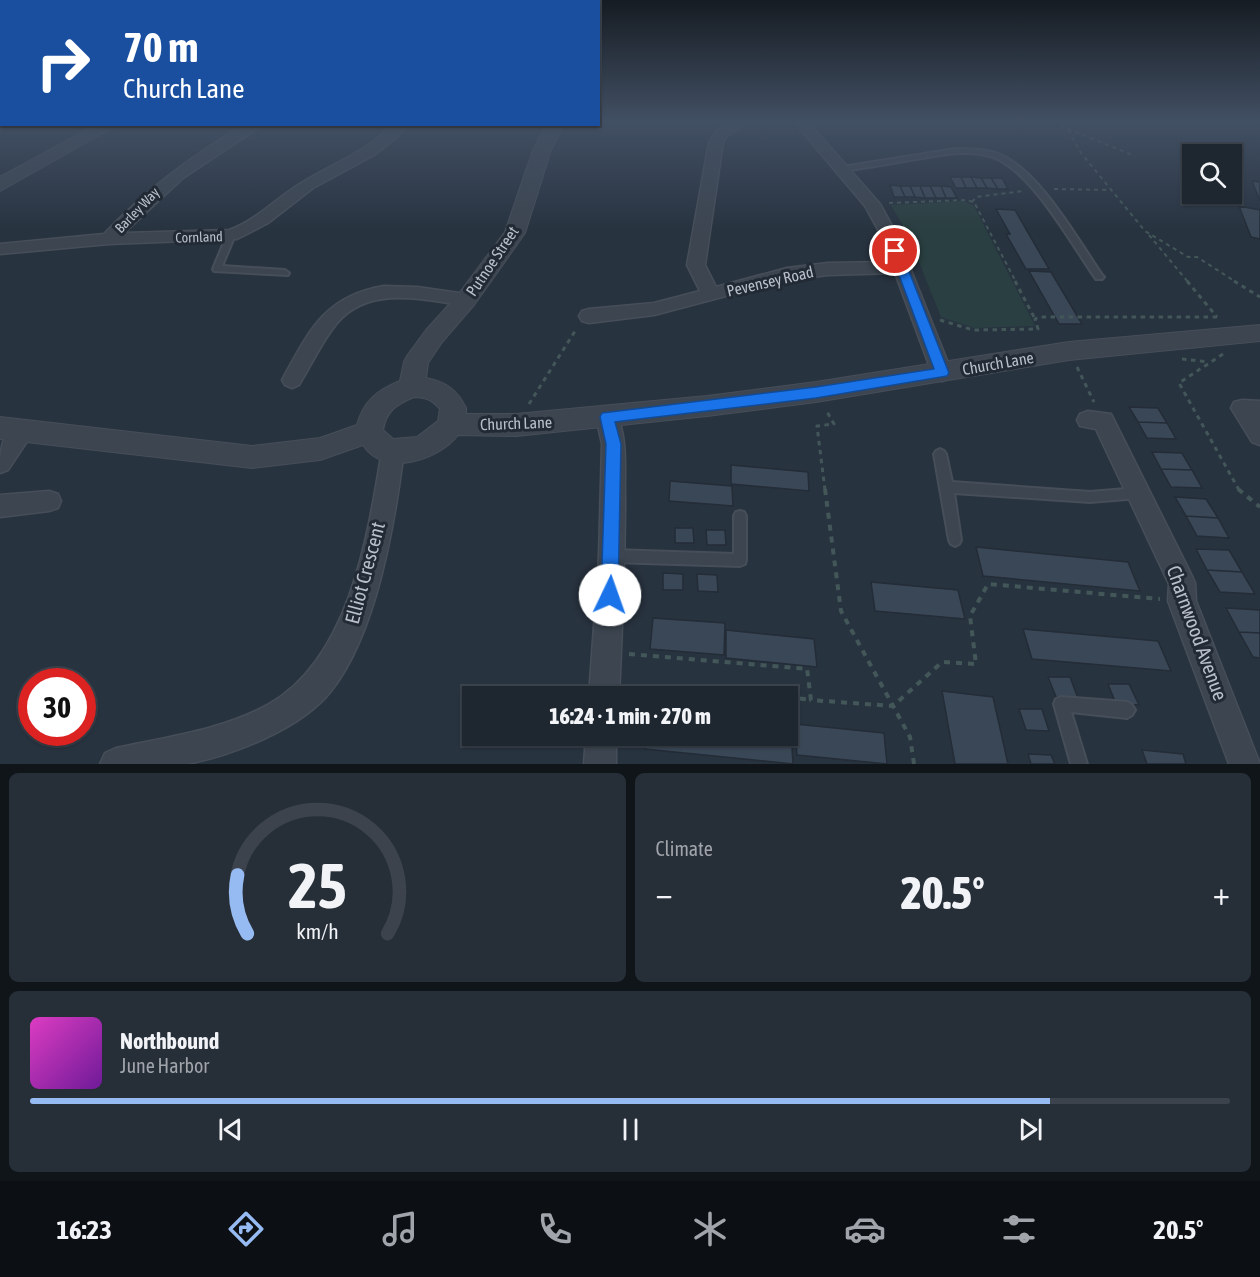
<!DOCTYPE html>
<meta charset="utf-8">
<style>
body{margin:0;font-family:"Asap Condensed",sans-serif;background:#262e38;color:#f1f3f6;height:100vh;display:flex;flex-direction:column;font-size:22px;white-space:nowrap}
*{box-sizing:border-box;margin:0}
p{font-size:20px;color:#a1a5ab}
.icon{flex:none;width:33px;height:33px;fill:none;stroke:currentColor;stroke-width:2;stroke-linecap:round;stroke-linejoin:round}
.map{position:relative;height:764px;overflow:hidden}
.side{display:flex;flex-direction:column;gap:9px;padding:9px;background:#10151a;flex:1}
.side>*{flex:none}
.guide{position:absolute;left:0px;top:0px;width:600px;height:126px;box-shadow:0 2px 4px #0004,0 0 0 2px #3c434c;background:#1a4fa0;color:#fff;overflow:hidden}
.fabs{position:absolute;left:1182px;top:144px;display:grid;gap:12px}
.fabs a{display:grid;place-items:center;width:60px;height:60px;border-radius:0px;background:#1e2630;box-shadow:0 2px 4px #0004,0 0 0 2px #3c434c;font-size:30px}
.speed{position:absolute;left:18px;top:668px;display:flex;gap:12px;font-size:30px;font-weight:700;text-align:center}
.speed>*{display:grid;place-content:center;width:78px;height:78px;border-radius:50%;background:#1e2630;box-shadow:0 2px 4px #0004,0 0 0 2px #3c434c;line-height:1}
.speed .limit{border:9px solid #d22;background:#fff;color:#111}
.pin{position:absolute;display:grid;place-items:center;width:51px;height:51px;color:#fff;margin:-26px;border:3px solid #fff;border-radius:50%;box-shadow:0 2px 6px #0007}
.me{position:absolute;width:66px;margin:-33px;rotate:3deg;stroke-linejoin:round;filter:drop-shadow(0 0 4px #0008)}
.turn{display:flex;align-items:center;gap:21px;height:126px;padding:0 24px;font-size:27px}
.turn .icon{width:78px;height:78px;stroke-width:2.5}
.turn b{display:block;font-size:42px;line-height:51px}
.big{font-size:45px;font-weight:800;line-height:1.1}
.side .tile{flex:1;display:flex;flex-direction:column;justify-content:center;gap:9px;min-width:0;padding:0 21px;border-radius:9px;background:#262e38}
.side .dial{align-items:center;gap:0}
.dial svg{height:156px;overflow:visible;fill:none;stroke:#3c434c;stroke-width:7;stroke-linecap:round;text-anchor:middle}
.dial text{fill:#f1f3f6;stroke:none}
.song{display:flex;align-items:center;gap:18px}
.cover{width:72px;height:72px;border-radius:9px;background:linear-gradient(135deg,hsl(310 70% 55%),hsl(280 70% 35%))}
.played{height:6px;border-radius:3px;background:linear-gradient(90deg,#96bbf2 85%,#3c434c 85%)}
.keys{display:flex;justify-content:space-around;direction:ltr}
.heat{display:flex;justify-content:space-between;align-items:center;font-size:33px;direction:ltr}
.side .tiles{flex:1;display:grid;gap:9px;grid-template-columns:1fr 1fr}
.tile:last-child{grid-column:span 2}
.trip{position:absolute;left:462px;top:686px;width:336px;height:60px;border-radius:0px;background:#1e2630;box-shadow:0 2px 4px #0004,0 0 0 2px #3c434c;font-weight:800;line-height:60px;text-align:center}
.menu{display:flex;height:96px;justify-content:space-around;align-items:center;background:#0c0f13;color:#a1a5ab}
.menu .icon{width:42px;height:42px}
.menu .active{color:#96bbf2}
.menu b{font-size:27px;color:#f1f3f6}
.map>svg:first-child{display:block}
.green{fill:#2a3f41}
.building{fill:#3a4756;stroke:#232c37;stroke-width:1.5}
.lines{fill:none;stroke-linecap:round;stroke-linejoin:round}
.service-casing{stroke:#464e59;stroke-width:4}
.minor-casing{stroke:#464e59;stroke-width:3}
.tertiary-casing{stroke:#464e59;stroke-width:2}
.path-far2{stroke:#435759;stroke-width:2;stroke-dasharray:4 4;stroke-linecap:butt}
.path-far1{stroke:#435759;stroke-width:3;stroke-dasharray:4.5 4.5;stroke-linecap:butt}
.path{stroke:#435759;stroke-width:4;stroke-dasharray:6 6;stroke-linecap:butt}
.service{fill:#3c4550;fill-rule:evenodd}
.minor{fill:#3c4550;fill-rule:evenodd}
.tertiary{fill:#3c4550;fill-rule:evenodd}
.route{fill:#1a73e8;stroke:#114b97;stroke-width:1.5}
.labels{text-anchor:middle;stroke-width:6;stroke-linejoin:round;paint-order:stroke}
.far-street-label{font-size:14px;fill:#b9c0ca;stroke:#212a35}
.street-label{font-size:16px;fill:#b9c0ca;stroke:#212a35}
.near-street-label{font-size:20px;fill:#b9c0ca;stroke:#212a35}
</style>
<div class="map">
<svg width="1260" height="764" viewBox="0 0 1260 764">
<rect width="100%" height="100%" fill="#283340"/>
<path class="green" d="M964,201L974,206L1035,326L974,328L941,317L908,235L891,205Z"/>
<path class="building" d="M950,177H961L966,188H956Z
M961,177H971L977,188H966Z
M971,177L981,178L987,188H977Z
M981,178H991L998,189L987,188Z
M991,178H1002L1008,189H998Z
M1252,181L1260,182V201Z
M890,185L900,186L905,197H894Z
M900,186H910L915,197H905Z
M910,186H920L925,198L915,197Z
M920,186H930L936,198H925Z
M930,186H941L946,198H936Z
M941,186L951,187L957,198H946Z
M1239,206L1260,210V239L1251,237Z
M996,209L1015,210L1049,269H1026L1006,234H1010Z
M1029,271L1051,272L1082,324H1059Z
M1129,407L1158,408L1167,423L1138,422Z
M1138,422L1167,423L1176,439L1147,438Z
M1152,452L1182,453L1192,470L1161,469Z
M731,465L808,472L809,491L731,484Z
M1161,469L1192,470L1202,488L1171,487Z
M670,481L732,486L733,506L669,501Z
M1175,497L1206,499L1218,518L1186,516Z
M1186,516L1218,518L1229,538L1197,536Z
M675,528H693L694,543H675Z
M706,530H725L726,545H707Z
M976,547L1128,562L1140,591L983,576Z
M1196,549L1229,550L1242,572L1207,570Z
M1207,570L1242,572L1255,594L1220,592Z
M663,573L683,574V590H663Z
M697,574L717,575L718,592L698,591Z
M871,582L958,590L965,619L875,611Z
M1226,608L1260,610V633L1239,632Z
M653,618L725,623L724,655L650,649Z
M1023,629L1158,641L1171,671L1032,659Z
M726,630L814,639L817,667L726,658Z
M1239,632L1260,633V658L1253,657Z
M1048,677H1070L1078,698L1056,697Z
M1108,684H1129L1139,705L1116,704Z
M942,691L993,697L1008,764H955Z
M1019,709H1042L1049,731L1026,730Z
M795,724L884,733L887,764L797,755Z
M788,730H791L793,764L645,749V735H788Z
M1142,750L1183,754L1186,764H1147Z
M1028,754L1051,755L1055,764H1031Z"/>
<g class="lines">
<g class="service-casing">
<path id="service" d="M955,149C970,149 986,149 1001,155C1040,172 1078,240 1102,275L1104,277L1102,279H1096C1072,245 1032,171 993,157C966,148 937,156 910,160C888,164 865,168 842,171L838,169L842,167Z
M231,232L235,235L222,266L285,270L289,273L288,275L214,271L213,269L227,235Z
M940,449L944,451L946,454L952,482L1090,492L1138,488L1142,489L1144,493L1142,497L1138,498L1090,502L954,493L961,540L959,544L955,546L951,544L949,540L934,454L936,451Z
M740,511L744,512L746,516V560L745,564L740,566L612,562L607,560L606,556L607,552L612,550L734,554V516L736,512Z
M1061,697L1127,702L1132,705L1135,710L1132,715L1127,718L1071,712L1087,764H1071L1054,704L1056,699Z"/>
</g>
<g class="minor-casing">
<path id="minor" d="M730,123H748L727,136L723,142L705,265L716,287L787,268L828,263L890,262L881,235L865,206L795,123H809L880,204L897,235L952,373L949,378L942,381L935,378L932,373L895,273L828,275L787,280L654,315L589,323L582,321L579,316L582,311L589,309L654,303L700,291L687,265L709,142L717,130Z
M76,124H101L109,129L102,133Z
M246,124H264L183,178L124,233L229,230C257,220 277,197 303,182C333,163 368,152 392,124H407L396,138L374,155L313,188L268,223L237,239L109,244L0,254V244L104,234C146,190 192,155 246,124Z
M384,286L417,287L466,294L473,296L475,300L473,304L466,306C424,300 371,285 338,322C322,341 312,364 299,385L292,388L285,385L282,380C309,331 324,296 384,286Z
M1242,400L1260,401V445L1252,442L1231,408L1234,402Z
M607,408L615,411C629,438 624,473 625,502C625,567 622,631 619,696H589L599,556L602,444L596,417L599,411Z
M1088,411L1111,414L1191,574L1195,583L1196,601L1260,764H1229L1168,601L1169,584L1096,429L1080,426L1077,420L1080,414Z
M23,422L31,425L34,431L8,470L0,473C0,452 0,430 23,422Z
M393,441L401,443L404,450C395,522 377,633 331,691C301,729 233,755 187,764C161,764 127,764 100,764L105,753L116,748C167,737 223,730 269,704C350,658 368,535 382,450L385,443Z
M49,491L58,494L61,501L58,508L49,511L0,517V495Z
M586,735H616V764H584Z"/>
</g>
<g class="tertiary-casing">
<path id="tertiary" d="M98,124H119L0,191V177Z
M547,124H564L551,150L525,233L474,305L442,342L428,363L426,378C446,382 457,390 466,408V414H516L707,396L816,382L1069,342L1260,325V341L1069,360L816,402L707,416L516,436L458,435C439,460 384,478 363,445L320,460L252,468L0,439V417L252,446L320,438L357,425C363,401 378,390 400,381L404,362L407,356L426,330L458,295L505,232L533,150ZM414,397C426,397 432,400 440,409L438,421L417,437L393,439L383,430C386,411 397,404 414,397Z"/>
</g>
<path class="path-far2" d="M1053,123L1135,156
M1064,123L1081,153L1145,231L1188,257H1197L1236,282
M1054,189L1110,190
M972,202L976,197L1024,191
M889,203L966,200L974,202L1016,282
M1149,235L1188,282"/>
<path class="path-far1" d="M1015,281L1035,319
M1187,281L1217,317
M1234,281L1260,297
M940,320L973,330L1038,329L1035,319L1039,317H1217
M1223,354L1179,383L1239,490
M1182,359L1208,362
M1077,367L1094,402
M529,404L577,328
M825,490L817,426L834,424L826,410"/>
<path class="path" d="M825,489L841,611L910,737L914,764
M1238,489L1260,507
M629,654L807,669L811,700L893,706L942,662L976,664L970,616L988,584L1160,599
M627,688L715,696
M788,697L811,700"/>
<use href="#service" class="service"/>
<use href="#minor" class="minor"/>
<use href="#tertiary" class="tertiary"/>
</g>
<linearGradient id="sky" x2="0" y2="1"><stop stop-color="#161c23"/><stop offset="0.53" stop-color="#425064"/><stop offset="1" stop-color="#425064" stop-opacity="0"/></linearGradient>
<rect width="1260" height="230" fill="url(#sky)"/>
<path class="route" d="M895,248L901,251L949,373L947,376L816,398L615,422L621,444L618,595L616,600L610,603L604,600L601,595L606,444L600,417L602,413L816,387L934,369L890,251Z"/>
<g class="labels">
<g class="far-street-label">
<text transform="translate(137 210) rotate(-46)" y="5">Barley Way</text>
<text transform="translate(199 237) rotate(-2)" y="5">Cornland</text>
</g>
<g class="street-label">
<text transform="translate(492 261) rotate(-56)" y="6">Putnoe Street</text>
<text transform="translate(770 281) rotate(-13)" y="6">Pevensey Road</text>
<text transform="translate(998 363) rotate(-10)" y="6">Church Lane</text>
<text transform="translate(516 423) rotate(-2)" y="6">Church Lane</text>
</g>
<g class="near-street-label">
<text transform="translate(365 573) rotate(-75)" y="7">Elliot Crescent</text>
<text transform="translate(1197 633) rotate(70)" y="7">Charnwood Avenue</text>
</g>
</g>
</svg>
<div class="fabs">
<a><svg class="icon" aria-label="search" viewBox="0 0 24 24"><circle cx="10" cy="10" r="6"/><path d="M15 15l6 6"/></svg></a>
</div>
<div class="speed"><div class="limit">30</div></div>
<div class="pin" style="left:895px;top:251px;background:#d93025"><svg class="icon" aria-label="arrive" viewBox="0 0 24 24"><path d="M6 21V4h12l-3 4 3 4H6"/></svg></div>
<svg class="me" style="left:610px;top:595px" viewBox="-20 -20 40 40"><circle r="19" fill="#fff"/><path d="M0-13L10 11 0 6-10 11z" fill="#1a73e8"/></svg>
<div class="trip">16:24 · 1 min · 270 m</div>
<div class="guide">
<div class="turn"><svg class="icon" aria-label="right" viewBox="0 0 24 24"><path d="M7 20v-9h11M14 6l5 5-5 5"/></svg><div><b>70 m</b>Church Lane</div></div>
</div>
</div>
<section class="side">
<div class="tiles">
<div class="tile dial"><svg viewBox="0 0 100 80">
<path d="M14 69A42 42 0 1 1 86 69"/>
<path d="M14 69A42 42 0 0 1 9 39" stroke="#96bbf2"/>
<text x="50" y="56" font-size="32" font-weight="700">25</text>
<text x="50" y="72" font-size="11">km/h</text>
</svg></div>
<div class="tile"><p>Climate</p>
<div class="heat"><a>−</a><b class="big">20.5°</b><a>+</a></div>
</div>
<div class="tile">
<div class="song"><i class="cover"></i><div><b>Northbound</b><p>June Harbor</p></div></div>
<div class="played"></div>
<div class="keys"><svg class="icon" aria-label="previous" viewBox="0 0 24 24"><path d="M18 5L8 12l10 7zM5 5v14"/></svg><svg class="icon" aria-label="pause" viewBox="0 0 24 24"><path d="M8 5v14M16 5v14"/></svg><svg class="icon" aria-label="next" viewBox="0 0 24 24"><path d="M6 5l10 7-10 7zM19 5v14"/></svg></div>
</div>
</div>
</section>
<nav class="menu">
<b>16:23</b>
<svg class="icon active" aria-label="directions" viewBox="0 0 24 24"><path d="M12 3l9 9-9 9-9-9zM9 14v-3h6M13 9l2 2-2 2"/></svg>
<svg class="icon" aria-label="music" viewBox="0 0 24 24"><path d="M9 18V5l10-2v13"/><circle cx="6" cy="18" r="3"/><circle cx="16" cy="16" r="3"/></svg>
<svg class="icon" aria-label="phone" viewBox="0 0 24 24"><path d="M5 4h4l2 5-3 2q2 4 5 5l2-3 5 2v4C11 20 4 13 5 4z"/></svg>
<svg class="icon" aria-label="climate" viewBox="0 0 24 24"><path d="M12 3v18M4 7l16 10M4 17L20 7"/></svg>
<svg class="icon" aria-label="car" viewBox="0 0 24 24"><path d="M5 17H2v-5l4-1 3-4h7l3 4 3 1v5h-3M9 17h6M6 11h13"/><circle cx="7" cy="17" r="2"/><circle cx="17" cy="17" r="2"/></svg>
<svg class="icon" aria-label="filters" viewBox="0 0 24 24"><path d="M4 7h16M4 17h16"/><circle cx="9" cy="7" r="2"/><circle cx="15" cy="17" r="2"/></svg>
<b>20.5°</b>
</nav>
